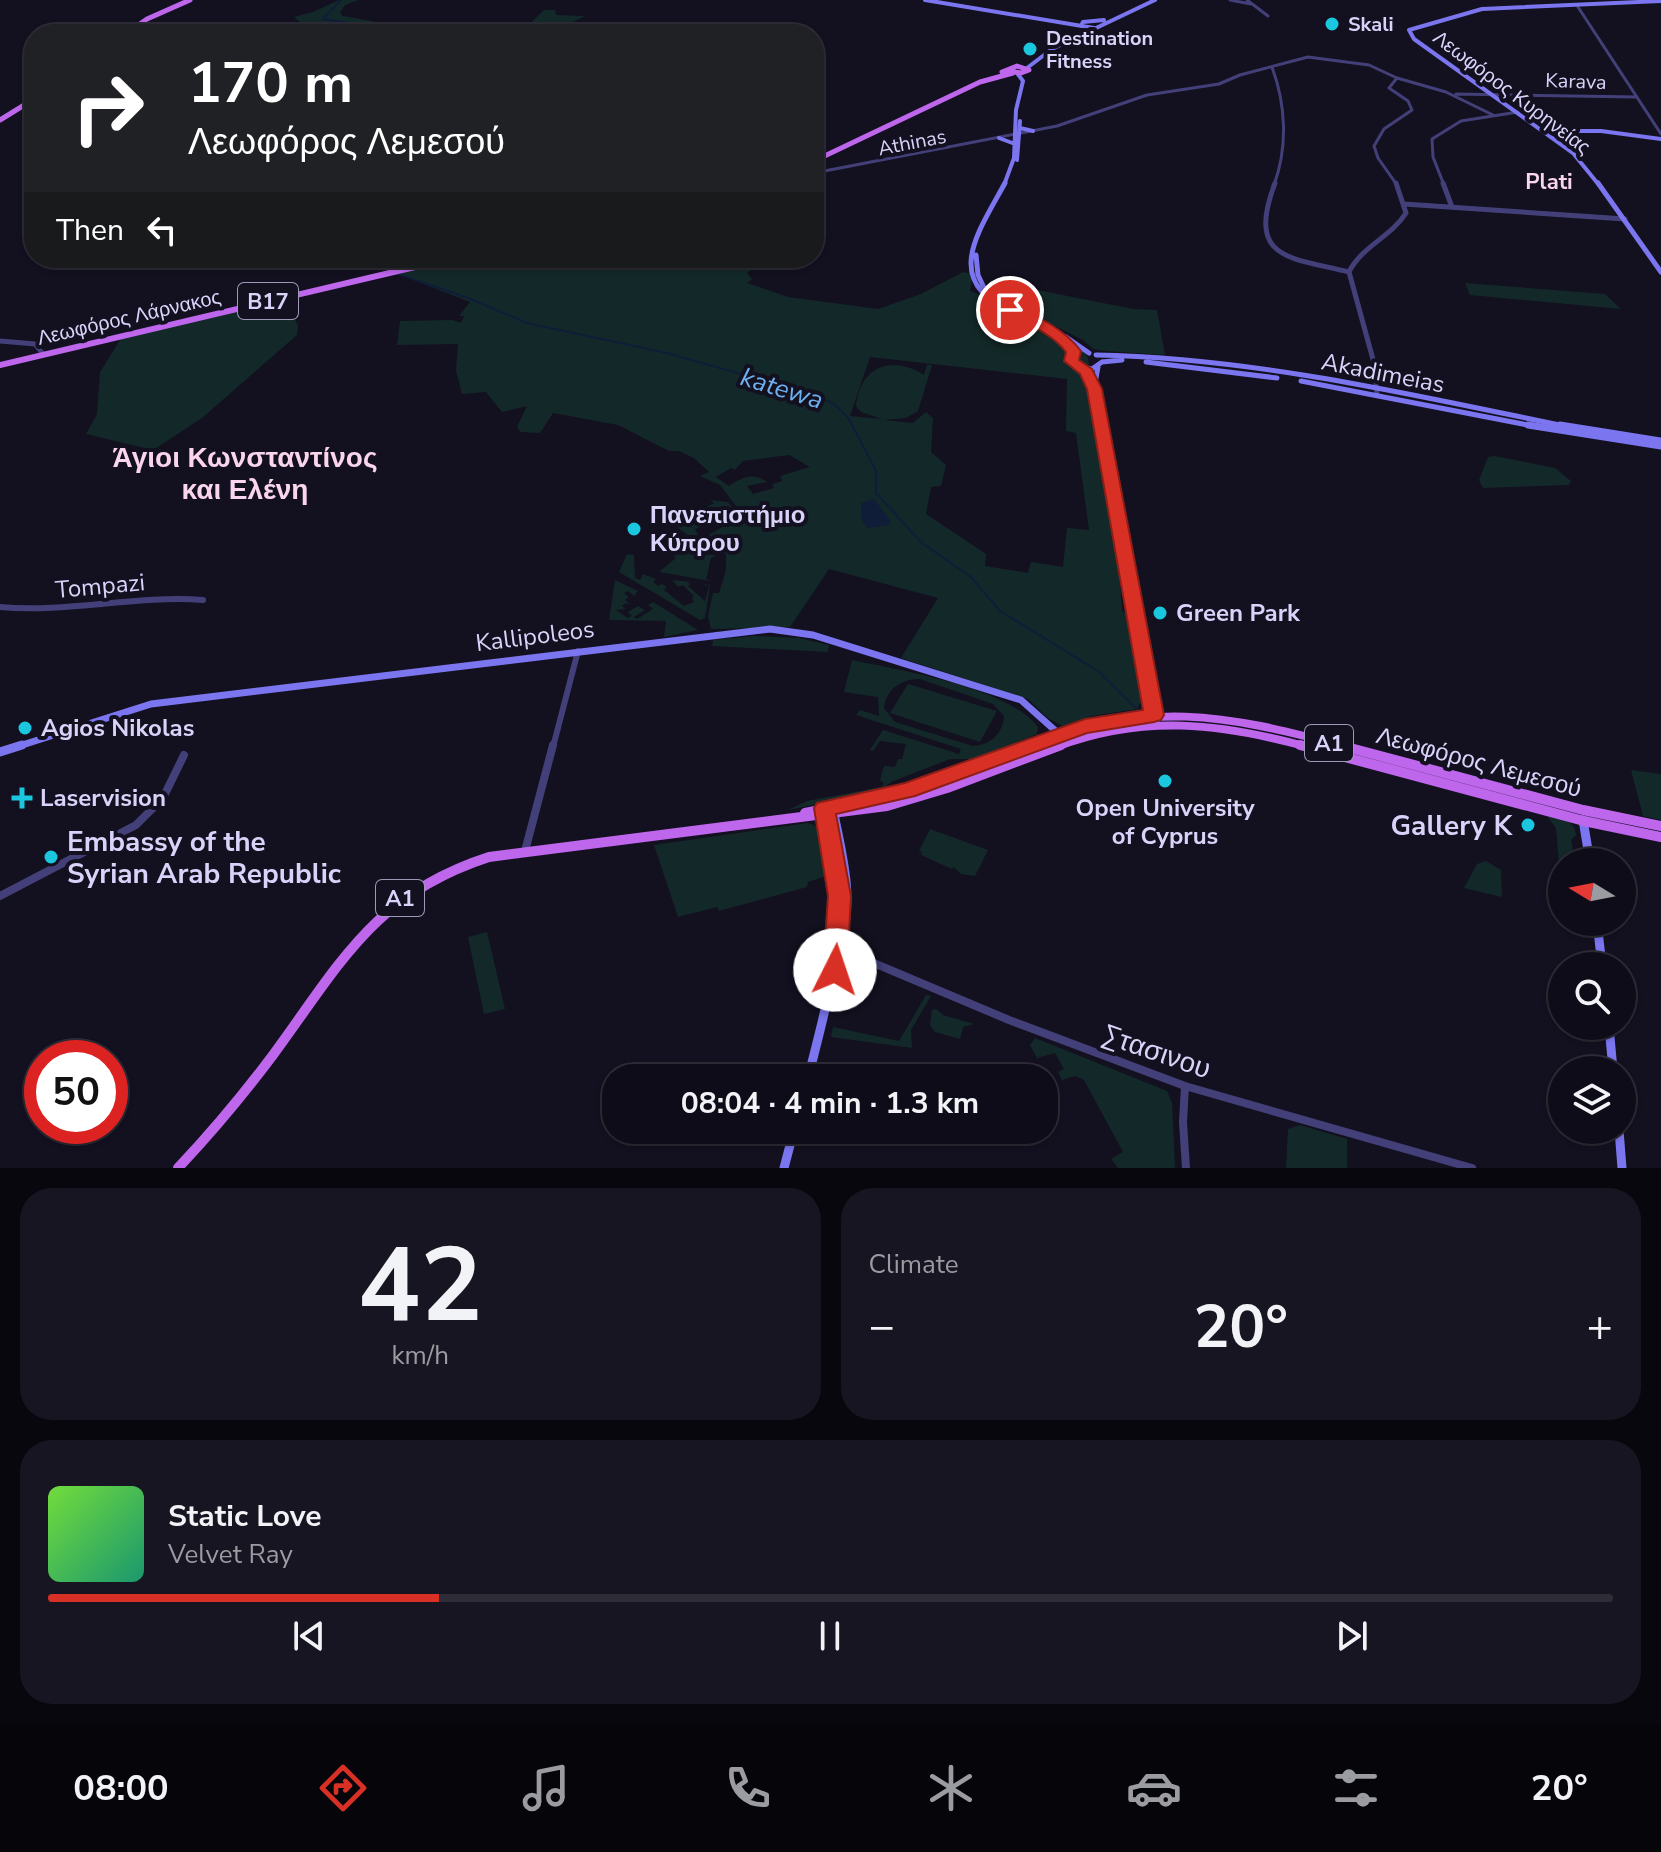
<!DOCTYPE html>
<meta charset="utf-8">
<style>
body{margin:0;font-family:"Nunito Sans",sans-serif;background:#171521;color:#f1f3f6;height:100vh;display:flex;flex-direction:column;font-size:30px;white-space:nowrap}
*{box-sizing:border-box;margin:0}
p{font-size:26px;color:#9b9ba2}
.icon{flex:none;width:44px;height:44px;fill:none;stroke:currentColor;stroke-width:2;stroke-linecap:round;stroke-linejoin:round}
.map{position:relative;height:1168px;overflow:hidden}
.drawer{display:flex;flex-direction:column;gap:20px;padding:20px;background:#08070d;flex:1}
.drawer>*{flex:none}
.hud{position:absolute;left:24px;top:24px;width:800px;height:244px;border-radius:32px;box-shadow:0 2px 6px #0004,0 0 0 2px #2e2c37;background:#202124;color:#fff;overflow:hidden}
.needle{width:52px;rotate:280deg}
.buttons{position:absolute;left:1548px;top:848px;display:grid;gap:16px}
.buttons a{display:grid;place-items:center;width:88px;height:88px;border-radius:50%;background:#0e0c18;box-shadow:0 2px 6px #0004,0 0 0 2px #2e2c37;font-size:40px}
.speed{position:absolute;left:24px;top:1040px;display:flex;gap:16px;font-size:40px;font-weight:700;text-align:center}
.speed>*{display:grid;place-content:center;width:104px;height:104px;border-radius:50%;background:#0e0c18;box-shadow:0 2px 6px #0004,0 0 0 2px #2e2c37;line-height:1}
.speed .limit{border:12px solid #d22;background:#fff;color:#111}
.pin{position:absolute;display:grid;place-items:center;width:68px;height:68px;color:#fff;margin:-34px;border:4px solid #fff;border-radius:50%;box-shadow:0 2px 8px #0007}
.me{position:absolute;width:88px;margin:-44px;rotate:4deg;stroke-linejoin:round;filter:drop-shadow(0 0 6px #0008)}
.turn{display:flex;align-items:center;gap:28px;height:168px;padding:0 32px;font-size:36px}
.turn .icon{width:104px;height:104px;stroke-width:2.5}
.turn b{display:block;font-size:56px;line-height:68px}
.then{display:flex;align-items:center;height:76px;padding:0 32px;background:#0003;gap:16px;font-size:30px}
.big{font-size:60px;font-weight:700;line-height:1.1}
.drawer .card{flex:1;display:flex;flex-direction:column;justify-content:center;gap:12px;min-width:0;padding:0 28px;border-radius:32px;background:#171521}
.drawer .dial{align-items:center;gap:0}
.dial b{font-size:104px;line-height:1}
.song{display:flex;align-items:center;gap:24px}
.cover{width:96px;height:96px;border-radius:12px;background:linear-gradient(135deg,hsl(100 70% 55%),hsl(160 70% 35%))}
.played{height:8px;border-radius:4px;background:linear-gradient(90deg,#d93025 25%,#2e2c37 25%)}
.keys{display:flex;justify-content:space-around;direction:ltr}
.heat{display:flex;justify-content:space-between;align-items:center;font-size:44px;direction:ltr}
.drawer .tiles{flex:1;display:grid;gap:20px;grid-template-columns:1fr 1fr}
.card:last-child{grid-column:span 2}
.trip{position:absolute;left:602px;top:1064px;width:456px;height:80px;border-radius:32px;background:#0e0c18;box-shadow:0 2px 6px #0004,0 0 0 2px #2e2c37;font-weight:700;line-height:80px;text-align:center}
.dock{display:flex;height:128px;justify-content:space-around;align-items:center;background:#06050a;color:#9b9ba2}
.dock .icon{width:56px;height:56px}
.dock .active{color:#d93025}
.dock b{font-size:36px;color:#f1f3f6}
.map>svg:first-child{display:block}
.green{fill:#132929;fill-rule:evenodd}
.water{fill:#0f1d39}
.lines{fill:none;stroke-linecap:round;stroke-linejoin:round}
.stream{stroke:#0f1d39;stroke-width:2}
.tertiary-far3{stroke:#434079;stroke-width:3}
.tertiary-far2{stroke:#434079;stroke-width:5}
.tertiary-far1{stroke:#434079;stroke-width:6}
.tertiary{stroke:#434079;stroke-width:8}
.secondary-far3{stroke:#7b76ef;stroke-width:4}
.secondary-far2{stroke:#7b76ef;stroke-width:5}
.secondary-far1{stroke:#7b76ef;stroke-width:7}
.secondary{stroke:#7b76ef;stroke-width:9}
.primary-far3{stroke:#be67ed;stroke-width:5}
.primary-far2{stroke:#be67ed;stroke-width:6}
.primary-far1{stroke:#be67ed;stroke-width:8}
.primary{stroke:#be67ed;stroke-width:10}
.route{fill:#d93025;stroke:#8d1f18;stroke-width:2}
.poi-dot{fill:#1bc7de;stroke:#131020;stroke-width:3}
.labels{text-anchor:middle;stroke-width:8;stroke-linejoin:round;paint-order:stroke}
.far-poi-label{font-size:20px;font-weight:bold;fill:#d9d3fa;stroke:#131020;text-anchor:start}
.far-street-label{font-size:20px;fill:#d9d3fa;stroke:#131020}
.far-neighbourhood-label{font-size:22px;font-weight:bold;fill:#fad5ec;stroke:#131020}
.shield{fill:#131020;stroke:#9e98b9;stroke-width:2}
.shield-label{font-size:22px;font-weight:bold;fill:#d9d3fa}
.street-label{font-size:24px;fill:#d9d3fa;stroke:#131020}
.poi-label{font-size:24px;font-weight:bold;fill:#d9d3fa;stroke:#131020;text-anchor:start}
.water-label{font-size:26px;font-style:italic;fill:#6eb0ee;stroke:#131020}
.quarter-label{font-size:28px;font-weight:bold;fill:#fad5ec;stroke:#131020}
.near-poi-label{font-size:28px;font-weight:bold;fill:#d9d3fa;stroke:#131020;text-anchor:end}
.near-street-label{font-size:28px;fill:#d9d3fa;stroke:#131020}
</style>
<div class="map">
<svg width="1661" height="1168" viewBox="0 0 1661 1168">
<rect width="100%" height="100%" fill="#131020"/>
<path class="green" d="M339,0H358L345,5L340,13L343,16L372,21L391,28L389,34H377L375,28L336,23L303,25L294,17L313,12Z
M544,10H555L556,15L585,16L549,34H519Z
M460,258H752L760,262L747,273L752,279L747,283L788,297L878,309L921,294L963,272L973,274L970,291C992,297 1080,339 1088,358L1116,537L1122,610L1133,622L1146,683L1150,686L1137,709L1091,716L1062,726L1048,718L1028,699L901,658L938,598L829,569L790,627L711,629L708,616L713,593H719L726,570V554L720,553L721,549L707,536L743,515L720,485L700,476L709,472L694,458L679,451H669L618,425L553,413L540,433L521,432L517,427L527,406L502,412L486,392L462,394L456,371L458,344L397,345L400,321L452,320L461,323L464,316H459L470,302L395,273ZM870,357L1067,379L1066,431L1076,433L1089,530L1067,528L1063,567L1031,562L1028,573L985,566L986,554L926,514L931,487L941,486L946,465L931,452L933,418L926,412L913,423L884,420L906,418L918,411L932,365H927L924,375C891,354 860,367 856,406L861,412L882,419L850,416ZM789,455L810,467L780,476L782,481L772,484L774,488L753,494L747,486L767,482C753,472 742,477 729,486L716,477L731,468L735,470L743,461Z
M992,281L1133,309L1157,310L1165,355L1106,351L1093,349L1083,340L992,295L985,289Z
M1465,283L1605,294L1621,309L1470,295Z
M277,302H284L298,325L297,335L202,418L153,450L86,434L97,414L100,372L122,337Z
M1495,456L1555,468L1571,481L1569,485L1483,488L1479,480L1488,457Z
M710,500L728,502L736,512L732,514L723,510L727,516L695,529L698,535L692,538L678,528L689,516L701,518L703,509L714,503Z
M690,551L689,554L716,555L711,558L706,579L711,581L659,572L676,558L673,556Z
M627,554L634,555L635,578L640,580L643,574L656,579L653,582L658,586L662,584L667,587L664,590L684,606L694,602L692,598L694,596L683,585L678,587L672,580L695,582H687L690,584L688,586L705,601L709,586L700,584L710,585L705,618L700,620L619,572Z
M615,580L638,591L634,596L628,591L624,593L629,597L625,600L631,605L626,603L622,606L626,609L616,610L628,618L632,616L628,612L638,606L645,610L634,617L637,619L653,609L648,605L653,602L698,630L664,637L666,621L609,620Z
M754,636L799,638L829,645L828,652L712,646L713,640Z
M852,660C900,670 1009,688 1038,727L1037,734L977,759H950L891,782L878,792L788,810L807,801L881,787L884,784L880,780L884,766L895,767L898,759H902L906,744L880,741L873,751L870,750L883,730L959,754L961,749L856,715L860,710L879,716L878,697L844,692ZM920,679L993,704L1004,716C1003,734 990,745 973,746L895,722L884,708C886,689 901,679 920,679Z
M908,684L997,711L980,742L890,713Z
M1631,770L1661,774V820L1643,816Z
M1547,816C1560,819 1575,819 1576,835L1571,840L1575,862H1562V867L1559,864L1556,828Z
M808,823L818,827L827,852L831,876L825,882L823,877L808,882L807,887L719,911L717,907L678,917L654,845Z
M930,829L988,850L975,876L961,874L954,867L952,869L921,855L922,852L919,851Z
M1486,861L1501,870L1502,897L1464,888L1477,864Z
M487,932L505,1009L484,1014L468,937Z
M926,995L931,996L911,1030L912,1048L831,1037L833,1027L899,1041Z
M936,1009L943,1015L974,1024L963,1027L960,1039L935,1032L930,1025L932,1010Z
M1035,1038L1167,1091L1172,1103L1175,1168H1118L1111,1159L1123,1152L1084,1080L1075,1076L1062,1080L1058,1072L1064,1069L1055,1053L1037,1058L1030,1045Z
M1300,1125L1347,1139V1168H1286L1288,1129Z"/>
<path class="water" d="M874,499L890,520L889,525L868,528L861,519V503Z"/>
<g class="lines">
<path class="stream" d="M341,0L323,19L378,28L381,34
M398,274L468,298L527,323L667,353L819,396L835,405L849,419L876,471V493L922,543L971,577L1000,611L1098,671L1137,709"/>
<path class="tertiary-far3" d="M1230,0L1251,4
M1247,0L1268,16
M1578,7L1661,134
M1272,67C1286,105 1288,147 1274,185
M1397,78L1389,88L1408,101L1412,110L1384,129L1374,146L1378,158L1397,185
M1456,94L1636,97
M814,173L1057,126L1147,95L1219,84L1240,75L1308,57L1369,65L1397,78L1446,92L1493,115
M1444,185L1433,157L1432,139L1461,121L1518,112"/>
<path class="tertiary-far2" d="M1275,183C1246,260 1289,257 1349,272
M1443,183L1452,207
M1404,204L1625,219
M0,341L35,344L43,354
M1377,394L1374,363L1349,272C1362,246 1391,237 1406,213L1396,183"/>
<path class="tertiary-far1" d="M0,607C68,613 135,595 203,600
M553,747L578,651"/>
<path class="tertiary" d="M525,851L553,745
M0,896L136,825L163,798L184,755
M838,948L1009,1020L1185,1086L1472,1168
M1185,1086L1183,1122L1186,1168"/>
<path class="secondary-far3" d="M925,0L1094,28
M1081,26L1083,22L1104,20
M1027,68L1052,49L1155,0
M1020,128L1033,131
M1545,131H1601L1661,139
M999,138L1015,144
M1017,160L1020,121
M1004,185L1014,158L1016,110L1023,81L1017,73
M1599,185L1573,153L1414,39L1409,30L1482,9L1661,1"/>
<path class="secondary-far2" d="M1005,183C976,236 941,282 1016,315C1038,324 1057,332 1073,351L1072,361L1079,367L1092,369L1102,362
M1598,183L1661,272
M976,255L978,275L986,292
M1066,337L1089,353
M1096,355C1256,358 1414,395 1569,427
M1102,362L1122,360
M1146,362L1277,378
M1082,368L1094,389L1102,427
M1301,381L1538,427
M1094,389L1098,367"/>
<path class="secondary-far1" d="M1101,425L1156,722
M1528,425L1661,446
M1560,425L1661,441
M16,747L151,704L770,629L813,635L1021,700L1059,734"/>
<path class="secondary" d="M0,752L22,745
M833,810C842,853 856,904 839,947
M1583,820L1590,862
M1597,922L1602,966
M835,970L851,962H872
M1609,1026L1613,1070
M808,1078C823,1018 841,958 839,895C838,867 830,838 825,810
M1619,1130L1622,1168
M784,1168L794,1130"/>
<path class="primary-far3" d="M126,34L147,19L190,0
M1002,72L1017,66L1029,70L1021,73L1010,71
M0,120L34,99
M814,161L980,82L1013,73"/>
<path class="primary-far2" d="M0,365L453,258"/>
<path class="primary-far1" d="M1024,747C1152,700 1219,713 1347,747
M1056,747C1143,714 1220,723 1308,747"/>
<path class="primary" d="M1300,745L1584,821L1661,837
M1339,745L1583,810L1661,826
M805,813L887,797L1029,745
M178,1168C212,1132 243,1095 273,1055C340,964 374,894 489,857L887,806L947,788L1061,745"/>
</g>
<path class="route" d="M1010,306C1036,314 1064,329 1081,351L1079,360L1092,369L1102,389L1164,715L1161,720L1154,722L1087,733L915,796L836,814L851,896L847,970L844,977L835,980L827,977L823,970L828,896L814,808L817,803L905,783L1085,719L1143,710L1087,389L1080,374L1064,361L1066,352C1051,332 1026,324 1005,313L1003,310Z"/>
<g class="poi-dot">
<circle cx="1332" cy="24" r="8"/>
<circle cx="1030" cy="49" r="8"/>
<circle cx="634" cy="529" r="8"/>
<circle cx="1160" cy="613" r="8"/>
<circle cx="25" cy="728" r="8"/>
<circle cx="1165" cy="781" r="8"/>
<path d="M18 786h8v8h8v8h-8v8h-8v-8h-8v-8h8z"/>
<circle cx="1528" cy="825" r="8"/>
<circle cx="51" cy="857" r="8"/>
</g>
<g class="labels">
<g class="far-poi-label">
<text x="1348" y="31">Skali</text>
<text x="1046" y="45">Destination<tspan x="1046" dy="23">Fitness</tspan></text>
</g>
<g class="far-street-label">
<text transform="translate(1576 81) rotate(2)" y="7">Karava</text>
<text transform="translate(1512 92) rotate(37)" y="7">Λεωφόρος Κυρηνείας</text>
<text transform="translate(912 142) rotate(-11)" y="7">Athinas</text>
<text transform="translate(129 317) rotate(-13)" y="7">Λεωφόρος Λάρνακος</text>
</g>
<g class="far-neighbourhood-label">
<text x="1549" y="189">Plati</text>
</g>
<g class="shield">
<rect x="238" y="283" width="60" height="36" rx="6"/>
<rect x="1305" y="725" width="48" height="36" rx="6"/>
<rect x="376" y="880" width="48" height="36" rx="6"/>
</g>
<g class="shield-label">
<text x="268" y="309">B17</text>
<text x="1329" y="751">A1</text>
<text x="400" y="906">A1</text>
</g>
<g class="street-label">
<text transform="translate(1383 373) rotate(11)" y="8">Akadimeias</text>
<text transform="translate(100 586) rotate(-5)" y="8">Tompazi</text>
<text transform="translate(535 636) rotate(-7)" y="8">Kallipoleos</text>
<text transform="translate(1479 762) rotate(15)" y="8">Λεωφόρος Λεμεσού</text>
</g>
<g class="poi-label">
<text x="650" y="523">Πανεπιστήμιο<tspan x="650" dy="28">Κύπρου</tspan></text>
<text x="1176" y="621">Green Park</text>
<text x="41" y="736">Agios Nikolas</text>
<text x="40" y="806">Laservision</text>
<text x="1165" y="816" text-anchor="middle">Open University<tspan x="1165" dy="28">of Cyprus</tspan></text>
</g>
<g class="water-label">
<text transform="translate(782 388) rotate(17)" y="9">katewa</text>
</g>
<g class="quarter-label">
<text x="245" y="467">Άγιοι Κωνσταντίνος<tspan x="245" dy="32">και Ελένη</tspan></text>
</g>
<g class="near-poi-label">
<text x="1512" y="835">Gallery K</text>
<text x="67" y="851" text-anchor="start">Embassy of the<tspan x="67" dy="32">Syrian Arab Republic</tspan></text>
</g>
<g class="near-street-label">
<text transform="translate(1157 1051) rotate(19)" y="10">Στασινου</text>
</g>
</g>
</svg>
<div class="buttons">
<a><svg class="needle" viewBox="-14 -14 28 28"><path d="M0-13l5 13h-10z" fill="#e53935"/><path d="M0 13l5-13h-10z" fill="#9b9ba2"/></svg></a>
<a><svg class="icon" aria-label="search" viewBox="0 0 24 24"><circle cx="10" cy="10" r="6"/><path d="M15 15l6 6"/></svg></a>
<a><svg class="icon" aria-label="layers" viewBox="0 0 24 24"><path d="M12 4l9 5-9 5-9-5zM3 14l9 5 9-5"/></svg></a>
</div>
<div class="speed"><div class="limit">50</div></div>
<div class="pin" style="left:1010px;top:310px;background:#d93025"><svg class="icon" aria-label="arrive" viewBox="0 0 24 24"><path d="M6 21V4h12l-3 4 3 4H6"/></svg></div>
<svg class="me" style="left:835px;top:970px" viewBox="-20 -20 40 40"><circle r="19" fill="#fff"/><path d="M0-13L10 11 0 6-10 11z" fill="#d93025"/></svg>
<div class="trip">08:04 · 4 min · 1.3 km</div>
<div class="hud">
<div class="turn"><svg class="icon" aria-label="right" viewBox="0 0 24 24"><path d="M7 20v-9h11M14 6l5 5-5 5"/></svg><div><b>170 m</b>Λεωφόρος Λεμεσού</div></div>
<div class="then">Then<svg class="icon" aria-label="left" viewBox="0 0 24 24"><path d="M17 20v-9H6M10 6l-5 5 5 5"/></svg></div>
</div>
</div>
<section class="drawer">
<div class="tiles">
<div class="card dial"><b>42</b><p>km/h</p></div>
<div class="card"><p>Climate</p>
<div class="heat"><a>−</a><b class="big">20°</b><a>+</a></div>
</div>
<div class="card">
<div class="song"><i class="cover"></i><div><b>Static Love</b><p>Velvet Ray</p></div></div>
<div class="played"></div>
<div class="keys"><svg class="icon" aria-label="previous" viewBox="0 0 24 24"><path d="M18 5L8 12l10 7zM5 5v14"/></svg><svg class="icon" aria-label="pause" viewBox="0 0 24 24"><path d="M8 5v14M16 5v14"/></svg><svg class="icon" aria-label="next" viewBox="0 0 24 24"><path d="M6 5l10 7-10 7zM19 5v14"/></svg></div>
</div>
</div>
</section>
<nav class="dock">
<b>08:00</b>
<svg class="icon active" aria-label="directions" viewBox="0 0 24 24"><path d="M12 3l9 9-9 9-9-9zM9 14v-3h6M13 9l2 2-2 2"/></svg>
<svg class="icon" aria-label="music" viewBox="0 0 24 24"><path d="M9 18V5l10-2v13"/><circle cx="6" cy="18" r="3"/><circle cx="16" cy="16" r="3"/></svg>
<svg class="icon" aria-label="phone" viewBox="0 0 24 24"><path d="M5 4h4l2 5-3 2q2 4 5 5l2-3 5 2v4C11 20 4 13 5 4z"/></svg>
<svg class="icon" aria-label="climate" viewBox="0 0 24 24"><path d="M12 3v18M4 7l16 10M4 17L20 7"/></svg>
<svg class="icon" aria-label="car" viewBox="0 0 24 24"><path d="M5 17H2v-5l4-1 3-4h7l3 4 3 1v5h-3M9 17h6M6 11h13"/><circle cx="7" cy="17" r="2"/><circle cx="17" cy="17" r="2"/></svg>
<svg class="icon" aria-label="filters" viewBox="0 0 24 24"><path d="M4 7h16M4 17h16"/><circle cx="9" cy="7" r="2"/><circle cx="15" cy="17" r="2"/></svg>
<b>20°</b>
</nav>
